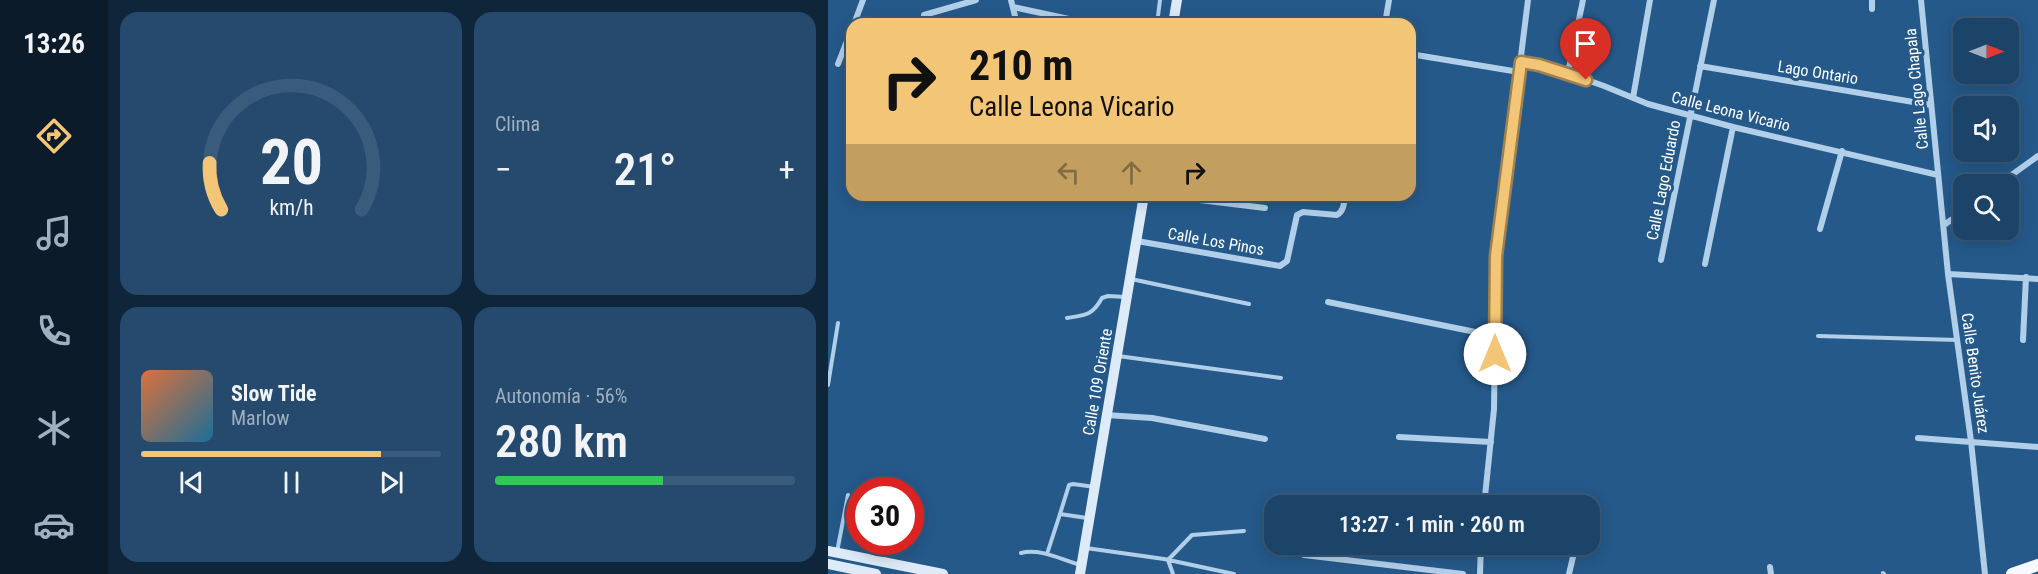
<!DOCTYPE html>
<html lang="es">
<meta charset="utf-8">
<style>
body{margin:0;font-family:"Roboto Condensed",sans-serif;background:#254a6e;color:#f1f3f6;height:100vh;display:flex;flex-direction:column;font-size:22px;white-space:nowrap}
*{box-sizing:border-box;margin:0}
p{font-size:20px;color:#a0b0c0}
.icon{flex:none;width:33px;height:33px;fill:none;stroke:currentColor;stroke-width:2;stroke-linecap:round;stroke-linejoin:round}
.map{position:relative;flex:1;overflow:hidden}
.drawer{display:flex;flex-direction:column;gap:12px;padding:12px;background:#0f2539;width:720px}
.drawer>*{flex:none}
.top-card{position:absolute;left:18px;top:18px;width:570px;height:183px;border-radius:18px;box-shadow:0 3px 15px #0003,0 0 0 2px #3a5c7c;background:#f3c677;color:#111;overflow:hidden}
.needle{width:39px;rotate:90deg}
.controls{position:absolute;left:1125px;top:18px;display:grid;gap:12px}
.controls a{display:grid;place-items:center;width:66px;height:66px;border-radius:12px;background:#1c4368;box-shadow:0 3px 15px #0003,0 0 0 2px #3a5c7c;font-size:30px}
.speed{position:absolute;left:18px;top:477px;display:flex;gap:12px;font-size:30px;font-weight:700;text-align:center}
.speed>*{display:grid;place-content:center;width:78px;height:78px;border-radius:50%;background:#1c4368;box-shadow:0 3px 15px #0003,0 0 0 2px #3a5c7c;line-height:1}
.speed .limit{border:9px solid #d22;background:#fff;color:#111}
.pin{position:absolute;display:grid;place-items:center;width:51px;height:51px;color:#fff;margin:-62px -26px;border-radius:50% 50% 50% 0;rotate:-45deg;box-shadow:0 0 6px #0007}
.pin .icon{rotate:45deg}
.me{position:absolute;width:66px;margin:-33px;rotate:0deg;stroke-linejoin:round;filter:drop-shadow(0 0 4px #0008)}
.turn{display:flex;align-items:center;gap:21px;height:126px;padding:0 24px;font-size:27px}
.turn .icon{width:78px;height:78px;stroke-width:2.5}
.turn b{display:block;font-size:42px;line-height:51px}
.lanes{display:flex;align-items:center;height:57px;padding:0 24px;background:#0003;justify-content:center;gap:30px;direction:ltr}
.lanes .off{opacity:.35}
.big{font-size:45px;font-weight:600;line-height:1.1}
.drawer .card{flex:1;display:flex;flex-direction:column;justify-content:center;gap:9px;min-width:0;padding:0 21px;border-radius:18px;background:#254a6e}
.drawer .dial{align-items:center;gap:0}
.dial svg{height:156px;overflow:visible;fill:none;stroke:#3a5c7c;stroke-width:7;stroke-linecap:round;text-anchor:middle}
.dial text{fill:#f1f3f6;stroke:none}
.song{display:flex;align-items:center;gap:18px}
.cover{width:72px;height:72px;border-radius:9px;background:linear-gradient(135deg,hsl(20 70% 55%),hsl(200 70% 35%))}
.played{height:6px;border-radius:3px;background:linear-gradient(90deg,#f3c677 80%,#3a5c7c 80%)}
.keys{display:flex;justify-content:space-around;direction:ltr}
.heat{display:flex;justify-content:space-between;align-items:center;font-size:33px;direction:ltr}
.charge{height:9px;border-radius:4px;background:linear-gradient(90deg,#34c759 56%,#3a5c7c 0)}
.drawer .tiles{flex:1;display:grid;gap:12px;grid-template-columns:repeat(2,1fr)}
.trip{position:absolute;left:436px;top:495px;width:336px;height:60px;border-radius:18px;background:#1c4368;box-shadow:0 3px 15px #0003,0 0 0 2px #3a5c7c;font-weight:600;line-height:60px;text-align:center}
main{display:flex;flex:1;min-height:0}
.tab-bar{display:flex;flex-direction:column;width:108px;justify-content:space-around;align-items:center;background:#0b1b2a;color:#a0b0c0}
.tab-bar .icon{width:42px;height:42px}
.tab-bar .selected{color:#f3c677}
.tab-bar b{font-size:27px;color:#f1f3f6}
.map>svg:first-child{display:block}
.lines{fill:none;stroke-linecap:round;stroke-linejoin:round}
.lane{stroke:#b2cfea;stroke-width:4}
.street{stroke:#b2cfea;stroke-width:6}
.secondary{stroke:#ddebf8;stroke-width:10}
.primary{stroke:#f6fafe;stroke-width:12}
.route-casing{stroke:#9e814d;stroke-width:15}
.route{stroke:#f3c677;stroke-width:10}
.labels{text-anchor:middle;stroke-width:6;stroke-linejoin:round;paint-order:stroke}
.street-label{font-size:16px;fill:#fff;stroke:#25598a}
</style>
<main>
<nav class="tab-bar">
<b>13:26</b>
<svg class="icon selected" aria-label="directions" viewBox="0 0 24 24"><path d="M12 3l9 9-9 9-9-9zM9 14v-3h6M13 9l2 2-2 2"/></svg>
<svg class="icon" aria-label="music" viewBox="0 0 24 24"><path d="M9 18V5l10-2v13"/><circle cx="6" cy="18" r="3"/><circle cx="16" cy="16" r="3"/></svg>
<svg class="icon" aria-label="phone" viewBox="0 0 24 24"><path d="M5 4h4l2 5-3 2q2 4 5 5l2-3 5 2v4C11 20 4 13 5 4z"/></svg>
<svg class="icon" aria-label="climate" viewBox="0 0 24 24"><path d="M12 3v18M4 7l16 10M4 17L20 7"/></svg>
<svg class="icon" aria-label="car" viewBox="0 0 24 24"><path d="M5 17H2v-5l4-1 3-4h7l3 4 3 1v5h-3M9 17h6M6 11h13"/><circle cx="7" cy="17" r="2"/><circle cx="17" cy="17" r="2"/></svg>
</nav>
<section class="drawer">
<div class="tiles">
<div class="card dial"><svg viewBox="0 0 100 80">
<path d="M14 69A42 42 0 1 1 86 69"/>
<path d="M14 69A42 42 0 0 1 8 45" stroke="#f3c677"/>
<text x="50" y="56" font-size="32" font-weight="700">20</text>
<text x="50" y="72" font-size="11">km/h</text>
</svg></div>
<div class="card"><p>Clima</p>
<div class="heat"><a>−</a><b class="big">21°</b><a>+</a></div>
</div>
<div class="card">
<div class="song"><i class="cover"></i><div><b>Slow Tide</b><p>Marlow</p></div></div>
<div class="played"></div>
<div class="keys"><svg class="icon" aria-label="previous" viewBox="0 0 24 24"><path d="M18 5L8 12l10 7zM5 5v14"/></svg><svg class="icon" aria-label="pause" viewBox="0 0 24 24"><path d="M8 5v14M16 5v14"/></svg><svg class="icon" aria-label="next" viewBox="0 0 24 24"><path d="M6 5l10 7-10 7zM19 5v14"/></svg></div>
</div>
<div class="card"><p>Autonomía · 56%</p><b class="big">280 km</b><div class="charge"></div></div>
</div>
</section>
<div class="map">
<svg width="1210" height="574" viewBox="0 0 1210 574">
<rect width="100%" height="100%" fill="#25598a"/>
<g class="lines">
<path class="lane" d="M329,24L332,0
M303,279L421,304
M239,318C257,315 264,316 274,298L280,296L298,297
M990,336L1130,340
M290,356L453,378
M0,385L10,323
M232,514L241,485L245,484L267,487
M258,548L336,559L406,574
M9,552L20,495
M193,553C213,548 234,560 253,565
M219,554L232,514L259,518
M1055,573L1056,574
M345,574L340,560L364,535L416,531"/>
<path class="street" d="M183,0L189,24
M1093,0L1120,274L1143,441L1157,574
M185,7L264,24
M1044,9V0
M96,15L148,0
M26,24L35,0
M557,24L561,0
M582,54L691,72
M693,62L740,73L776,86L820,104L905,127L1110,175
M10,64L24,28
M872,66L1103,105
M740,73L755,0
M805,98L822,0
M1171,184L1210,156
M331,195L437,208
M1116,225L1136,211
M992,229L1014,151
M309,241L452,266L459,261L469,215L475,212L509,215C516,211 516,203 517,195
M833,260L886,0
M877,264L905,127
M1120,274L1210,279
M500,302L667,336
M1195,340L1198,277
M278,415L324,418L437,439
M571,437L663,442
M1090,438L1210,447
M656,506L666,409L668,256L700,0
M476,555L635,574
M942,567L943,574
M652,574L653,544
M741,574L748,544"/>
<path class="secondary" d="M345,24L349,0
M0,551L115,574
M0,564L48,574
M252,574L316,195"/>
<path class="primary" d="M1184,574L1210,565"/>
</g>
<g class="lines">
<g class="route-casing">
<path id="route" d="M667,354L668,256L693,62L711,65L758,80"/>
</g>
<use href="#route" class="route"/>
</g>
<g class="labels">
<g class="street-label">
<text transform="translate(990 72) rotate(9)" y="6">Lago Ontario</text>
<text transform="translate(1088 89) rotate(-96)" y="6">Calle Lago Chapala</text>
<text transform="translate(903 111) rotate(14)" y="6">Calle Leona Vicario</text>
<text transform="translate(835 180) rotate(-79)" y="6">Calle Lago Eduardo</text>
<text transform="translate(388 241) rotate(10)" y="6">Calle Los Pinos</text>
<text transform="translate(1148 373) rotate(82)" y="6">Calle Benito Juárez</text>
<text transform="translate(269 382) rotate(-80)" y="6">Calle 109 Oriente</text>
</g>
</g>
</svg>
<div class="controls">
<a><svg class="needle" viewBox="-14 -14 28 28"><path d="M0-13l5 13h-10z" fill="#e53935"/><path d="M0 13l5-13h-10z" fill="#a0b0c0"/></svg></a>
<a><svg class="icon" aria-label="sound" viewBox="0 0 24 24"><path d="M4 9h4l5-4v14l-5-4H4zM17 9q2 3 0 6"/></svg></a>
<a><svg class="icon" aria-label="search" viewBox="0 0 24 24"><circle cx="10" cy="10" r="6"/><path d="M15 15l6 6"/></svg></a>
</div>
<div class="speed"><div class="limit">30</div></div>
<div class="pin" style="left:758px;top:80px;background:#d93025"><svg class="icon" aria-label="arrive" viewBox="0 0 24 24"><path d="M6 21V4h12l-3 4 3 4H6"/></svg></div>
<svg class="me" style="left:667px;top:354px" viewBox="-20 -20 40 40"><circle r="19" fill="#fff"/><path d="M0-13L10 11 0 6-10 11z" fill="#f3c677"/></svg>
<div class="trip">13:27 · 1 min · 260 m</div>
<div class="top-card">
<div class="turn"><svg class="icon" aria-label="right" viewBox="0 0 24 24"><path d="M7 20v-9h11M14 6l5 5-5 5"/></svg><div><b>210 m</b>Calle Leona Vicario</div></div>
<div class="lanes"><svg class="icon off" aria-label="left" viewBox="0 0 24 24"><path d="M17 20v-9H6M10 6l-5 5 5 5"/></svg><svg class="icon off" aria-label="ahead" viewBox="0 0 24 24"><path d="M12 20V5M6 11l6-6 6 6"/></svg><svg class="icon" aria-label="right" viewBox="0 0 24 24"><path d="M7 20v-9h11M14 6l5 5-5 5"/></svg></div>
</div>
</div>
</main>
